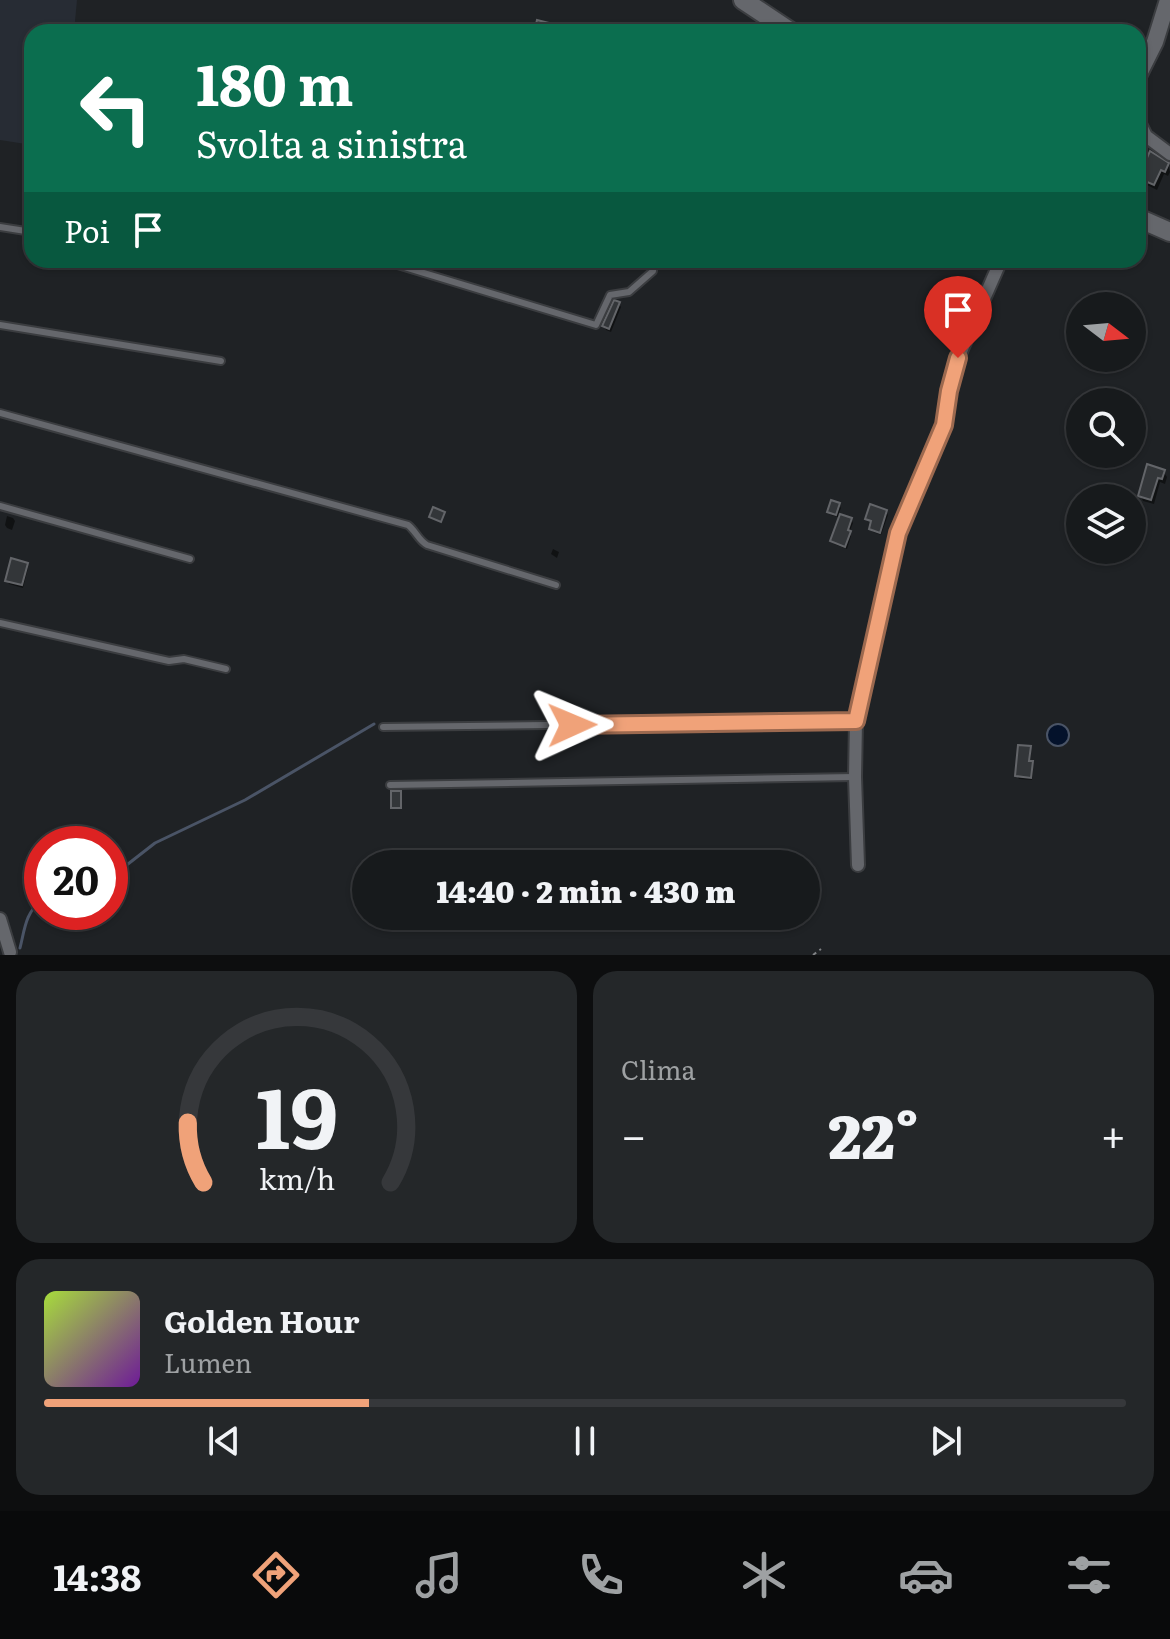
<!DOCTYPE html>
<html lang="it">
<meta charset="utf-8">
<style>
body{margin:0;font-family:Literata,serif;background:#242729;color:#f1f3f6;height:100vh;display:flex;flex-direction:column;font-size:30px;white-space:nowrap}
*{box-sizing:border-box;margin:0}
p{font-size:26px;color:#9ea1a3}
.icon{flex:none;width:44px;height:44px;fill:none;stroke:currentColor;stroke-width:2;stroke-linecap:round;stroke-linejoin:round}
.map{position:relative;height:955px;overflow:hidden}
.sheet{display:flex;flex-direction:column;gap:16px;padding:16px;background:#0d0e0f;flex:1}
.sheet>*{flex:none}
.top-card{position:absolute;left:24px;top:24px;width:1122px;height:244px;border-radius:24px;box-shadow:0 2px 6px #0004,0 0 0 2px #36383b;background:#0b6e4f;color:#fff;overflow:hidden}
.needle{width:52px;rotate:106deg}
.controls{position:absolute;left:1066px;top:292px;display:grid;gap:16px}
.controls a{display:grid;place-items:center;width:80px;height:80px;border-radius:50%;background:#171a1c;box-shadow:0 2px 6px #0004,0 0 0 2px #36383b;font-size:40px}
.speed{position:absolute;left:24px;top:826px;display:flex;gap:16px;font-size:40px;font-weight:700;text-align:center}
.speed>*{display:grid;place-content:center;width:104px;height:104px;border-radius:50%;background:#171a1c;box-shadow:0 2px 6px #0004,0 0 0 2px #36383b;line-height:1}
.speed .limit{border:12px solid #d22;background:#fff;color:#111}
.pin{position:absolute;display:grid;place-items:center;width:68px;height:68px;color:#fff;margin:-82px -34px;border-radius:50% 50% 50% 0;rotate:-45deg;box-shadow:0 0 8px #0007}
.pin .icon{rotate:45deg}
.me{position:absolute;width:88px;margin:-44px;rotate:89deg;stroke-linejoin:round;filter:drop-shadow(0 0 6px #0008)}
.turn{display:flex;align-items:center;gap:28px;height:168px;padding:0 40px;font-size:36px}
.turn .icon{width:104px;height:104px;stroke-width:2.5}
.turn b{display:block;font-size:56px;line-height:68px}
.then{display:flex;align-items:center;height:76px;padding:0 40px;background:#0003;gap:16px;font-size:30px}
.big{font-size:60px;font-weight:800;line-height:1.1}
.sheet .card{flex:1;display:flex;flex-direction:column;justify-content:center;gap:12px;min-width:0;padding:0 28px;border-radius:24px;background:#242729}
.sheet .dial{align-items:center;gap:0}
.dial svg{height:208px;overflow:visible;fill:none;stroke:#36383b;stroke-width:7;stroke-linecap:round;text-anchor:middle}
.dial text{fill:#f1f3f6;stroke:none}
.song{display:flex;align-items:center;gap:24px}
.cover{width:96px;height:96px;border-radius:12px;background:linear-gradient(135deg,hsl(80 70% 55%),hsl(280 70% 35%))}
.played{height:8px;border-radius:4px;background:linear-gradient(90deg,#f0a279 30%,#36383b 30%)}
.keys{display:flex;justify-content:space-around;direction:ltr}
.heat{display:flex;justify-content:space-between;align-items:center;font-size:44px;direction:ltr}
.sheet .tiles{flex:1;display:grid;gap:16px;grid-template-columns:1fr 1fr}
.card:last-child{grid-column:span 2}
.trip{position:absolute;left:352px;top:850px;width:468px;height:80px;border-radius:40px;background:#171a1c;box-shadow:0 2px 6px #0004,0 0 0 2px #36383b;font-weight:800;line-height:80px;text-align:center}
.tab-bar{display:flex;height:128px;justify-content:space-around;align-items:center;background:#090a0b;color:#9ea1a3}
.tab-bar .icon{width:56px;height:56px}
.tab-bar .on{color:#f0a279}
.tab-bar b{font-size:36px;color:#f1f3f6}
.map>svg:first-child{display:block}
.built{fill:#272c34}
.water{fill:#04122b;stroke:#4a5466;stroke-width:2}
.shadow{fill:#0007}
.lines{fill:none;stroke-linecap:round;stroke-linejoin:round}
.stream{stroke:#4a5466;stroke-width:3}
.building{fill:#333639;stroke:#636569;stroke-width:2}
.service-casing{stroke:#3b3d40;stroke-width:10}
.minor-casing{stroke:#3b3d40;stroke-width:16}
.tertiary-casing{stroke:#3b3d40;stroke-width:20}
.secondary-casing{stroke:#3b3d40;stroke-width:22}
.path{stroke:#808285;stroke-width:2;stroke-dasharray:4 4;stroke-linecap:butt}
.service{stroke:#65676c;stroke-width:6}
.minor{stroke:#65676c;stroke-width:12}
.tertiary{stroke:#65676c;stroke-width:16}
.secondary{stroke:#65676c;stroke-width:18}
.route-casing{stroke:#9c694f;stroke-width:20}
.route{stroke:#f0a279;stroke-width:14}
</style>
<div class="map">
<svg width="1170" height="955" viewBox="0 0 1170 955">
<rect width="100%" height="100%" fill="#1f2225"/>
<path class="built" d="M0,0H77L74,32H32V145L0,140Z"/>
<path class="water" d="M1047 735a11 11 0 1 1 22 0a11 11 0 1 1-22 0Z"/>
<path class="shadow" d="M1168,164L1170,172L1168,176L1164,174L1157,190L1143,183L1140,178Z
M1117,260H1132L1130,266Z
M619,304L621,307L611,332L606,330L604,326Z
M1163,471L1167,477L1165,484L1160,482L1154,504L1143,501L1140,495Z
M839,505L841,508L838,515L851,519L853,523L849,533L851,536L847,549L834,544L832,541L841,518L831,515L829,512Z
M886,512L888,515L881,535L873,532L871,529L873,523L867,519Z
M7,516L13,518L15,521L12,530L7,528L5,525Z
M553,549L559,552L557,558L551,554Z
M26,564L28,568L23,588L9,584L7,580Z
M1029,748L1031,751L1030,763L1033,766L1032,780L1019,779L1017,776Z"/>
<g class="lines">
<path class="stream" d="M110,878L155,843L245,800L374,724
M20,948C25,928 25,914 42,899"/>
</g>
<path class="building" d="M537,20L553,24L551,32H534Z
M1150,151L1169,163L1165,172L1161,170L1154,185L1138,178Z
M614,300L620,302L609,329L602,326Z
M1147,464L1165,470L1162,479L1158,478L1151,500L1138,496Z
M831,500L840,503L836,515L827,512Z
M870,504L887,510L880,533L869,529L871,521L865,519Z
M433,507L445,512L441,522L429,517Z
M840,514L852,518L848,530L851,531L845,547L830,541Z
M11,558L28,563L22,585L5,581Z
M1018,745L1031,746L1029,761H1033L1031,778L1015,776Z
M391,791H401V808H391Z"/>
<g class="lines">
<g class="service-casing">
<path id="service" d="M665,32L673,29L686,32
M0,227L32,232
M381,260L596,325L610,295L629,292L653,271V260
M0,325L221,361
M0,413L408,525C416,531 418,540 427,545L556,585
M0,506L190,559
M0,623L169,661L184,659L226,669
M383,727L856,721
M390,785L855,777"/>
</g>
<g class="minor-casing">
<path id="minor" d="M1138,120L1146,136L1170,154
M858,865L855,777L856,721L898,533L944,425L949,391L958,358L1001,260
M0,919L10,952"/>
</g>
<g class="tertiary-casing">
<path id="tertiary" d="M1138,76L1155,42L1168,0"/>
</g>
<g class="secondary-casing">
<path id="secondary" d="M743,0L791,32
M1138,218L1170,232"/>
</g>
<path class="path" d="M813,955L821,949"/>
<use href="#service" class="service"/>
<use href="#minor" class="minor"/>
<use href="#tertiary" class="tertiary"/>
<use href="#secondary" class="secondary"/>
</g>
<g class="lines">
<g class="route-casing">
<path id="route" d="M572,725L856,721L898,533L944,425L949,391L958,358"/>
</g>
<use href="#route" class="route"/>
</g>
</svg>
<div class="controls">
<a><svg class="needle" viewBox="-14 -14 28 28"><path d="M0-13l5 13h-10z" fill="#e53935"/><path d="M0 13l5-13h-10z" fill="#9ea1a3"/></svg></a>
<a><svg class="icon" aria-label="search" viewBox="0 0 24 24"><circle cx="10" cy="10" r="6"/><path d="M15 15l6 6"/></svg></a>
<a><svg class="icon" aria-label="layers" viewBox="0 0 24 24"><path d="M12 4l9 5-9 5-9-5zM3 14l9 5 9-5"/></svg></a>
</div>
<div class="speed"><div class="limit">20</div></div>
<div class="pin" style="left:958px;top:358px;background:#d93025"><svg class="icon" aria-label="arrive" viewBox="0 0 24 24"><path d="M6 21V4h12l-3 4 3 4H6"/></svg></div>
<svg class="me" style="left:572px;top:725px" viewBox="-20 -20 40 40"><path d="M0-17L14 15 0 8-14 15z" fill="#f0a279" stroke="#fff" stroke-width="4"/></svg>
<div class="trip">14:40 · 2 min · 430 m</div>
<div class="top-card">
<div class="turn"><svg class="icon" aria-label="left" viewBox="0 0 24 24"><path d="M17 20v-9H6M10 6l-5 5 5 5"/></svg><div><b>180 m</b>Svolta a sinistra</div></div>
<div class="then">Poi<svg class="icon" aria-label="arrive" viewBox="0 0 24 24"><path d="M6 21V4h12l-3 4 3 4H6"/></svg></div>
</div>
</div>
<section class="sheet">
<div class="tiles">
<div class="card dial"><svg viewBox="0 0 100 80">
<path d="M14 69A42 42 0 1 1 86 69"/>
<path d="M14 69A42 42 0 0 1 8 46" stroke="#f0a279"/>
<text x="50" y="56" font-size="32" font-weight="700">19</text>
<text x="50" y="72" font-size="11">km/h</text>
</svg></div>
<div class="card"><p>Clima</p>
<div class="heat"><a>−</a><b class="big">22°</b><a>+</a></div>
</div>
<div class="card">
<div class="song"><i class="cover"></i><div><b>Golden Hour</b><p>Lumen</p></div></div>
<div class="played"></div>
<div class="keys"><svg class="icon" aria-label="previous" viewBox="0 0 24 24"><path d="M18 5L8 12l10 7zM5 5v14"/></svg><svg class="icon" aria-label="pause" viewBox="0 0 24 24"><path d="M8 5v14M16 5v14"/></svg><svg class="icon" aria-label="next" viewBox="0 0 24 24"><path d="M6 5l10 7-10 7zM19 5v14"/></svg></div>
</div>
</div>
</section>
<nav class="tab-bar">
<b>14:38</b>
<svg class="icon on" aria-label="directions" viewBox="0 0 24 24"><path d="M12 3l9 9-9 9-9-9zM9 14v-3h6M13 9l2 2-2 2"/></svg>
<svg class="icon" aria-label="music" viewBox="0 0 24 24"><path d="M9 18V5l10-2v13"/><circle cx="6" cy="18" r="3"/><circle cx="16" cy="16" r="3"/></svg>
<svg class="icon" aria-label="phone" viewBox="0 0 24 24"><path d="M5 4h4l2 5-3 2q2 4 5 5l2-3 5 2v4C11 20 4 13 5 4z"/></svg>
<svg class="icon" aria-label="climate" viewBox="0 0 24 24"><path d="M12 3v18M4 7l16 10M4 17L20 7"/></svg>
<svg class="icon" aria-label="car" viewBox="0 0 24 24"><path d="M5 17H2v-5l4-1 3-4h7l3 4 3 1v5h-3M9 17h6M6 11h13"/><circle cx="7" cy="17" r="2"/><circle cx="17" cy="17" r="2"/></svg>
<svg class="icon" aria-label="filters" viewBox="0 0 24 24"><path d="M4 7h16M4 17h16"/><circle cx="9" cy="7" r="2"/><circle cx="15" cy="17" r="2"/></svg>
</nav>
